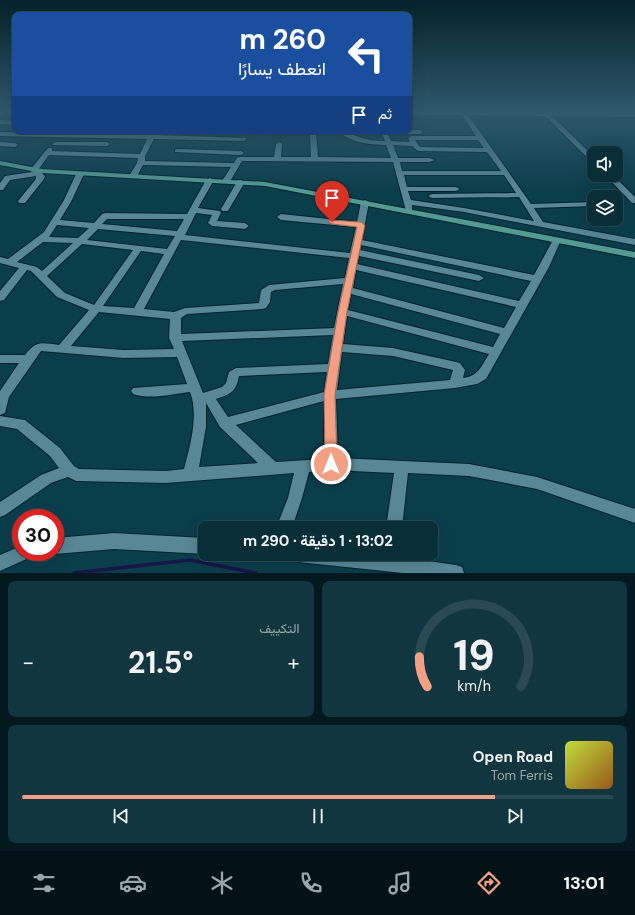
<!DOCTYPE html>
<html lang="ar">
<meta charset="utf-8">
<style>
body{margin:0;font-family:"DM Sans",Vazirmatn,sans-serif;background:#113640;color:#f1f3f6;direction:rtl;height:100vh;display:flex;flex-direction:column;font-size:15px;white-space:nowrap}
*{box-sizing:border-box;margin:0}
p{font-size:13px;color:#98a8ae}
.icon{flex:none;width:22px;height:22px;fill:none;stroke:currentColor;stroke-width:2;stroke-linecap:round;stroke-linejoin:round}
.map{position:relative;height:573px;overflow:hidden;direction:ltr}
.sheet{display:flex;flex-direction:column;gap:8px;padding:8px;background:#04191f;flex:1}
.sheet>*{flex:none}
.guide{position:absolute;left:12px;top:12px;width:400px;height:122px;border-radius:8px;box-shadow:0 4px 16px #0002,0 0 0 1px #294a53;direction:rtl;background:#1a4fa0;color:#fff;overflow:hidden}
.fabs{position:absolute;left:587px;top:146px;display:grid;gap:8px}
.fabs a{display:grid;place-items:center;width:36px;height:36px;border-radius:8px;background:#082e38;box-shadow:0 4px 16px #0002,0 0 0 1px #294a53;font-size:20px}
.speed{position:absolute;left:12px;top:509px;display:flex;gap:8px;font-size:20px;font-weight:700;text-align:center}
.speed>*{display:grid;place-content:center;width:52px;height:52px;border-radius:50%;background:#082e38;box-shadow:0 4px 16px #0002,0 0 0 1px #294a53;line-height:1}
.speed .limit{border:6px solid #d22;background:#fff;color:#111}
.pin{position:absolute;display:grid;place-items:center;width:34px;height:34px;color:#fff;margin:-41px -17px;border-radius:50% 50% 50% 0;rotate:-45deg;box-shadow:0 0 4px #0007}
.pin .icon{rotate:45deg}
.me{position:absolute;width:44px;margin:-22px;rotate:0deg;stroke-linejoin:round;filter:drop-shadow(0 0 3px #0008)}
.turn{display:flex;align-items:center;gap:14px;height:84px;padding:0 20px;font-size:18px}
.turn .icon{width:52px;height:52px;stroke-width:2.5}
.turn b{display:block;font-size:28px;line-height:34px}
.then{display:flex;align-items:center;height:38px;padding:0 20px;background:#0003;gap:8px;font-size:15px}
.big{font-size:30px;font-weight:700;line-height:1.1}
.sheet .tile{flex:1;display:flex;flex-direction:column;justify-content:center;gap:6px;min-width:0;padding:0 14px;border-radius:8px;background:#113640}
.sheet .dial{align-items:center;gap:0}
.dial svg{height:104px;overflow:visible;fill:none;stroke:#294a53;stroke-width:7;stroke-linecap:round;text-anchor:middle}
.dial text{fill:#f1f3f6;stroke:none}
.song{display:flex;align-items:center;gap:12px}
.cover{width:48px;height:48px;border-radius:6px;background:linear-gradient(135deg,hsl(70 70% 55%),hsl(30 70% 35%))}
.played{height:4px;border-radius:2px;background:linear-gradient(90deg,#f39f83 80%,#294a53 80%)}
.keys{display:flex;justify-content:space-around;direction:ltr}
.heat{display:flex;justify-content:space-between;align-items:center;font-size:22px;direction:ltr}
.sheet .tiles{flex:1;display:grid;gap:8px;grid-template-columns:1fr 1fr}
.tile:last-child{grid-column:span 2}
.trip{position:absolute;left:198px;top:521px;width:240px;height:40px;border-radius:8px;background:#082e38;box-shadow:0 4px 16px #0002,0 0 0 1px #294a53;font-weight:700;line-height:40px;text-align:center;direction:rtl}
.tab-bar{display:flex;height:64px;justify-content:space-around;align-items:center;background:#031216;color:#98a8ae}
.tab-bar .icon{width:28px;height:28px}
.tab-bar .on{color:#f39f83}
.tab-bar b{font-size:18px;color:#f1f3f6}
.map>svg:first-child{display:block}
.lines{fill:none;stroke-linecap:round;stroke-linejoin:round}
.stream{stroke:#181548;stroke-width:3.5}
.street-casing{stroke:#00232d;stroke-width:2}
.secondary-casing{stroke:#00232d;stroke-width:2}
.street{fill:#588795;fill-rule:evenodd}
.secondary{fill:#539a92;fill-rule:evenodd}
.route{fill:#f39f83;stroke:#9e6755}
</style>
<div class="map">
<svg width="635" height="573" viewBox="0 0 635 573">
<rect width="100%" height="100%" fill="#0b3e4b"/>
<g class="lines">
<path class="stream" d="M74,573L190,560L256,573"/>
<g class="street-casing">
<path id="street" d="M409,111H547L548,112L635,113V117L552,116L594,157V163L592,162L545,116L468,115L531,204L594,202V206L534,208L543,222L635,239V245L464,212L412,205V211H406L393,162L242,161L229,183H226L222,181L231,167L143,165L136,178H133L129,176L137,163L138,158L49,155L38,170L42,169L46,171L42,173L45,176L44,179L25,203H19L18,201L36,179V176L10,180L3,190H0V183L5,176L32,172L30,170L48,148H52V151L140,154L147,139L0,136V132L149,135L152,131H156V135L246,138V140L244,141L154,139L145,156V161L234,163L237,158L239,157H274L276,144L279,142L282,144L281,157H311L310,135L243,134V132L245,131H316L318,157L391,158L386,145C370,145 349,142 337,131C346,131 351,134 359,137C367,140 376,141 385,141L381,131L420,130L423,132L420,134H388L391,141L410,142L408,138L411,136H476L462,115H409ZM415,140H478L484,148L420,147ZM393,145L412,146L418,151L487,152L501,171H402L400,162H430L434,160L430,158H398ZM404,175H504L516,193L432,194L428,196L432,198L519,197L534,221L464,208L411,200L408,191H456L460,189L456,187H407Z
M0,120L15,121V125L0,124Z
M0,142L15,143L18,145L15,147L0,146Z
M55,142H107L110,144L107,146L53,145L52,144Z
M177,149L241,151L244,153L241,155L175,152V150Z
M77,172H80L84,174L72,200L60,220L94,223L102,214L105,213L187,214L206,180L210,178L214,180L198,208L220,211L221,213L217,221L245,223L249,226L245,229L212,226L208,223L212,215L196,213L185,235L350,253L356,227L281,220L277,217L281,214L357,222L361,202L365,200L369,202L362,240L534,275L554,238H560L561,240L549,267L486,379L477,384L455,388L336,399L338,458L469,464L537,477L635,509V523L537,489L469,476L408,473L402,528H386L394,473L331,470L309,472L302,498L292,528H276L288,498L294,473L166,483L76,481L68,477L51,483L5,515L0,517V502L41,475L59,468L50,456L17,429L0,426V416L25,420L60,448L74,466L79,469L166,471L184,469C190,446 199,415 190,392C173,394 150,400 133,394L131,391L133,388L187,384L177,357L124,358L41,351L9,397L5,413L0,415V391L19,363H0V355H25C36,340 43,343 59,345L89,310L57,297L31,271L27,270L4,300L0,301V291L19,268L0,263V257L8,259L44,232L64,200ZM107,219H184L177,231L102,224ZM57,225L89,228L78,238L49,237ZM98,229L175,236L167,249L87,240ZM181,240L349,258L345,278L269,285L261,290L259,303L185,308L174,312L144,309ZM43,242L73,243L42,271L37,267L17,262ZM82,244L133,250L94,305L65,293L47,276ZM361,245L531,281L519,301L357,264L359,256L479,281L484,278L479,275L360,250ZM141,251L164,254L134,308L103,306ZM356,270L516,307L504,328L353,288ZM343,284L334,328L181,334V318L187,314L262,309L266,308L270,302L271,292L275,290ZM351,294L500,334L493,347L348,310ZM99,312L170,319L169,338L174,349L124,350L71,346ZM347,316L489,354C481,367 478,376 463,378L465,370L460,363L456,362L393,348L343,344ZM333,335L328,364L236,368L229,372L226,383L222,387L203,393L182,341ZM342,352L393,356L453,370L450,380L337,390ZM327,372L324,392L228,417L216,399C231,394 236,392 239,376ZM324,401V459L276,462L236,425ZM206,403L220,427L258,463L199,467L206,427Z
M605,175H613L635,197V203H632Z
M238,180H241L245,182L228,211H222L221,209Z
M114,533L205,538V554L114,549L55,554L51,552H55V538Z
M21,546V552H33L31,557L0,571V555Z
M290,554H380L456,565L462,567L464,573H403L298,562L292,560Z"/>
</g>
<g class="secondary-casing">
<path id="secondary" d="M0,111H6L0,116Z
M0,161L42,169L265,182L635,252V258L265,186L42,173L0,165Z"/>
</g>
<use href="#street" class="street"/>
<use href="#secondary" class="secondary"/>
</g>
<linearGradient id="sky" x2="0" y2="1"><stop stop-color="#062229"/><stop offset="0.58" stop-color="#2e586c"/><stop offset="1" stop-color="#2e586c" stop-opacity="0"/></linearGradient>
<rect width="635" height="191" fill="url(#sky)"/>
<path class="route" d="M329,220L361,222L365,225L347,312L335,395L337,464L336,468L331,470L326,468L325,464L324,395L338,312L357,227L332,224L328,222Z"/>
</svg>
<div class="fabs">
<a><svg class="icon" aria-label="sound" viewBox="0 0 24 24"><path d="M4 9h4l5-4v14l-5-4H4zM17 9q2 3 0 6"/></svg></a>
<a><svg class="icon" aria-label="layers" viewBox="0 0 24 24"><path d="M12 4l9 5-9 5-9-5zM3 14l9 5 9-5"/></svg></a>
</div>
<div class="speed"><div class="limit">30</div></div>
<div class="pin" style="left:332px;top:222px;background:#d93025"><svg class="icon" aria-label="arrive" viewBox="0 0 24 24"><path d="M6 21V4h12l-3 4 3 4H6"/></svg></div>
<svg class="me" style="left:331px;top:464px" viewBox="-20 -20 40 40"><circle r="17" fill="#f39f83" stroke="#fff" stroke-width="3"/><path d="M0-11L8 9 0 5-8 9z" fill="#fff"/></svg>
<div class="trip">13:02 · 1 دقيقة · 290 m</div>
<div class="guide">
<div class="turn"><svg class="icon" aria-label="left" viewBox="0 0 24 24"><path d="M17 20v-9H6M10 6l-5 5 5 5"/></svg><div><b>260 m</b>انعطف يسارًا</div></div>
<div class="then">ثم<svg class="icon" aria-label="arrive" viewBox="0 0 24 24"><path d="M6 21V4h12l-3 4 3 4H6"/></svg></div>
</div>
</div>
<section class="sheet">
<div class="tiles">
<div class="tile dial"><svg viewBox="0 0 100 80">
<path d="M14 69A42 42 0 1 1 86 69"/>
<path d="M14 69A42 42 0 0 1 8 46" stroke="#f39f83"/>
<text x="50" y="56" font-size="32" font-weight="700">19</text>
<text x="50" y="72" font-size="11">km/h</text>
</svg></div>
<div class="tile"><p>التكييف</p>
<div class="heat"><a>−</a><b class="big">21.5°</b><a>+</a></div>
</div>
<div class="tile">
<div class="song"><i class="cover"></i><div><b>Open Road</b><p>Tom Ferris</p></div></div>
<div class="played"></div>
<div class="keys"><svg class="icon" aria-label="previous" viewBox="0 0 24 24"><path d="M18 5L8 12l10 7zM5 5v14"/></svg><svg class="icon" aria-label="pause" viewBox="0 0 24 24"><path d="M8 5v14M16 5v14"/></svg><svg class="icon" aria-label="next" viewBox="0 0 24 24"><path d="M6 5l10 7-10 7zM19 5v14"/></svg></div>
</div>
</div>
</section>
<nav class="tab-bar">
<b>13:01</b>
<svg class="icon on" aria-label="directions" viewBox="0 0 24 24"><path d="M12 3l9 9-9 9-9-9zM9 14v-3h6M13 9l2 2-2 2"/></svg>
<svg class="icon" aria-label="music" viewBox="0 0 24 24"><path d="M9 18V5l10-2v13"/><circle cx="6" cy="18" r="3"/><circle cx="16" cy="16" r="3"/></svg>
<svg class="icon" aria-label="phone" viewBox="0 0 24 24"><path d="M5 4h4l2 5-3 2q2 4 5 5l2-3 5 2v4C11 20 4 13 5 4z"/></svg>
<svg class="icon" aria-label="climate" viewBox="0 0 24 24"><path d="M12 3v18M4 7l16 10M4 17L20 7"/></svg>
<svg class="icon" aria-label="car" viewBox="0 0 24 24"><path d="M5 17H2v-5l4-1 3-4h7l3 4 3 1v5h-3M9 17h6M6 11h13"/><circle cx="7" cy="17" r="2"/><circle cx="17" cy="17" r="2"/></svg>
<svg class="icon" aria-label="filters" viewBox="0 0 24 24"><path d="M4 7h16M4 17h16"/><circle cx="9" cy="7" r="2"/><circle cx="15" cy="17" r="2"/></svg>
</nav>
